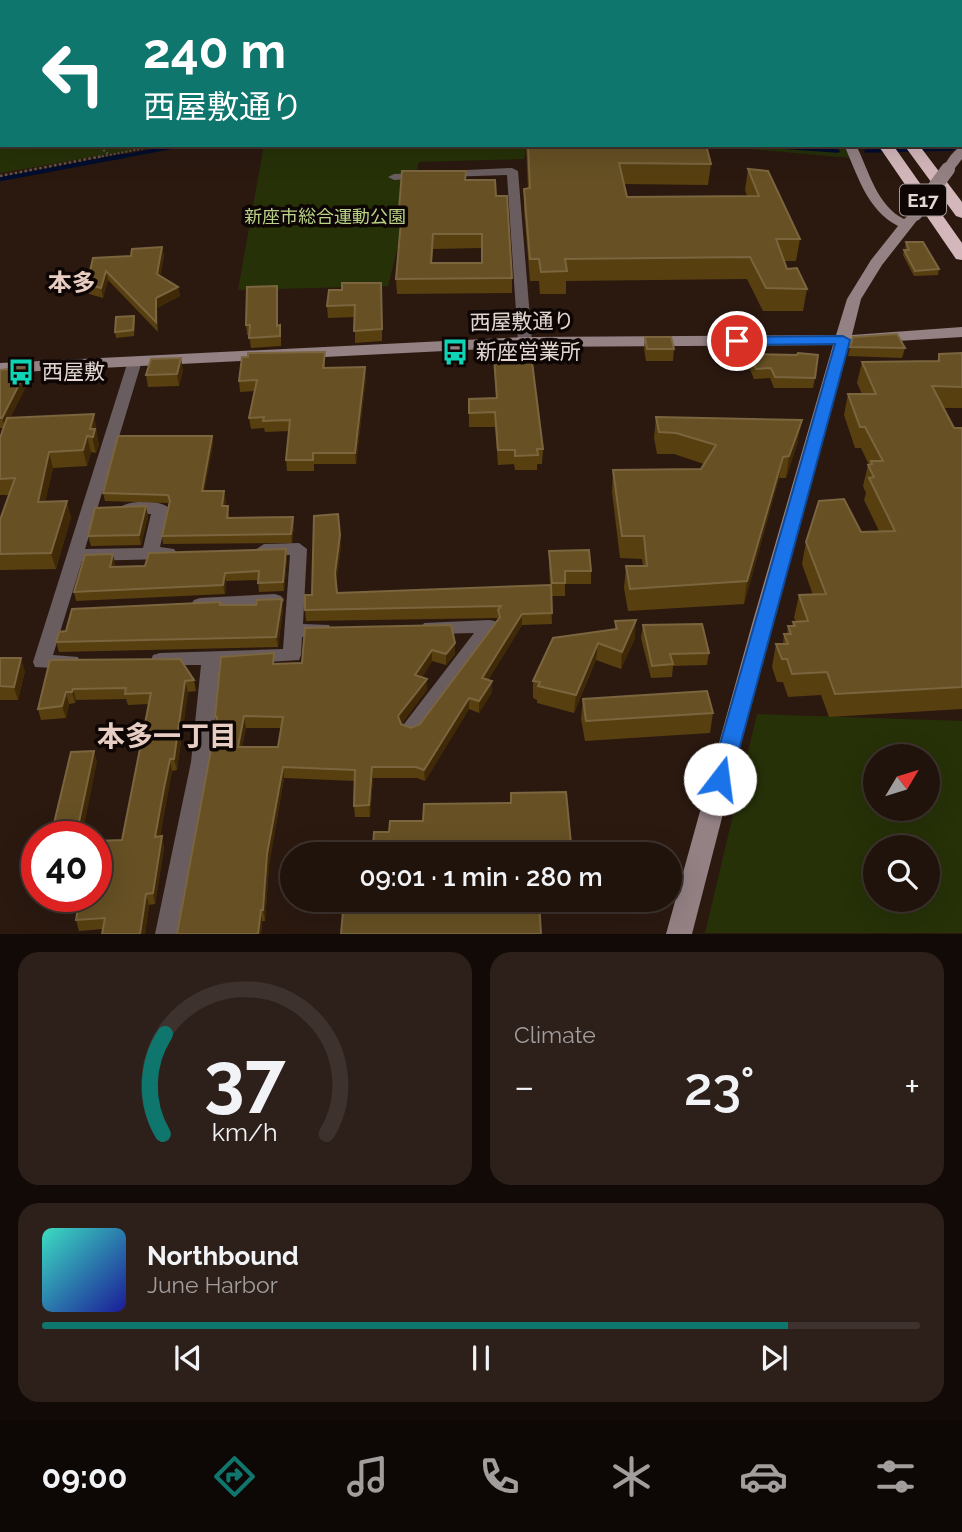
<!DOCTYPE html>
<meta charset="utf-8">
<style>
body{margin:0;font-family:Raleway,"Noto Sans JP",sans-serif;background:#2d201a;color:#f1f3f6;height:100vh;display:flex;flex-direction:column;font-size:26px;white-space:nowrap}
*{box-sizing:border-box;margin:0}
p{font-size:23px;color:#a29e9d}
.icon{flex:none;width:38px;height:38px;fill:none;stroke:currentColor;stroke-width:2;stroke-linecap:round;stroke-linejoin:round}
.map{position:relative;height:934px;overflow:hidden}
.sheet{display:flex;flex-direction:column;gap:18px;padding:18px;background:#120a07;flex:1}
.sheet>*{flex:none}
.top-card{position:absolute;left:0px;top:0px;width:962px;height:147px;box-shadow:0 7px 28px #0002,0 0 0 2px #3d322d;background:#0f766e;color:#fff;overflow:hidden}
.needle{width:46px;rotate:52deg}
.controls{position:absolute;left:863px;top:744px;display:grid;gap:14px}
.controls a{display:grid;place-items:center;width:77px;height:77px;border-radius:50%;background:#20130c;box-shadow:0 7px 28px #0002,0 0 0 2px #3d322d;font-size:35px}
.speed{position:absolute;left:21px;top:821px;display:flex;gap:14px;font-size:35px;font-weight:700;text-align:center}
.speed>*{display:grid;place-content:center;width:91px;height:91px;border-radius:50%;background:#20130c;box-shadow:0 7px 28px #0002,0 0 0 2px #3d322d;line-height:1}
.speed .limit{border:10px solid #d22;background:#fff;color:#111}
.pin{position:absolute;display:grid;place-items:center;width:60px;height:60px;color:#fff;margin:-30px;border:4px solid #fff;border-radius:50%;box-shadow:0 2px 7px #0007}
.me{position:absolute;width:77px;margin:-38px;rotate:15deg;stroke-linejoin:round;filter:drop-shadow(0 0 5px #0008)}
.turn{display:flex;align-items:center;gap:24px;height:147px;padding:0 28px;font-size:32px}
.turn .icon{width:91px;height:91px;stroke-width:2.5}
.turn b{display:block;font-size:49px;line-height:60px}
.big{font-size:52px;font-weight:600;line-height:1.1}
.sheet .card{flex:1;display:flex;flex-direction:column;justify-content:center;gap:10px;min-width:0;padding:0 24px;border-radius:21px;background:#2d201a}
.sheet .dial{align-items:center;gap:0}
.dial svg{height:182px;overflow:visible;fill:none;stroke:#3d322d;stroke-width:7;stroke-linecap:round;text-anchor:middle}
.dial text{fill:#f1f3f6;stroke:none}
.song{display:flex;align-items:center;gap:21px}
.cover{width:84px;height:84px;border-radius:10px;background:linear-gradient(135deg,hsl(170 70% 55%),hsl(240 70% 35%))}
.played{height:7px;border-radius:4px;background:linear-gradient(90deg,#0f766e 85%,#3d322d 85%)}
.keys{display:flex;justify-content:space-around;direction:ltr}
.heat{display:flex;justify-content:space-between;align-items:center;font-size:38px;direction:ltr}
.sheet .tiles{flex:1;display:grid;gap:18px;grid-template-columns:1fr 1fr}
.card:last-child{grid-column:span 2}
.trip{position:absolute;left:280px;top:842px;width:402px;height:70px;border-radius:35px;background:#20130c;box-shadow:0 7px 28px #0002,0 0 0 2px #3d322d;font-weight:600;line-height:70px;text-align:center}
.menu{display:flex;height:112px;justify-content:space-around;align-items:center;background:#0d0805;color:#a29e9d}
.menu .icon{width:49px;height:49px}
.menu .active{color:#0f766e}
.menu b{font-size:32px;color:#f1f3f6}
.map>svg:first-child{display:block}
.green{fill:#263108;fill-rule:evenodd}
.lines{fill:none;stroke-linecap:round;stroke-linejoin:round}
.stream-far1{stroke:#010d2e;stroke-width:3.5}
.stream{stroke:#010d2e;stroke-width:4.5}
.path-far1{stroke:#64544c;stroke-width:2;stroke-dasharray:2 2;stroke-linecap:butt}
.path{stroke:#64544c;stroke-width:2.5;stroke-dasharray:2.5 2.5;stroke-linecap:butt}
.street{fill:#695d5f;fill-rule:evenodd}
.secondary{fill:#938184;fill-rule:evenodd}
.highway{fill:#d3b7bb;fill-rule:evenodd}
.secondary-bridge{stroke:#938184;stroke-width:14}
.wall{fill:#573f10;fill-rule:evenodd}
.shaded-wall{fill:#3f2907}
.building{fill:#665024;stroke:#7a653f;stroke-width:2;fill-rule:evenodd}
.route{fill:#1a73e8;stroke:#114b97;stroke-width:2}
.labels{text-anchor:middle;stroke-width:7;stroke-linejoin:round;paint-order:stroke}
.far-park-label{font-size:18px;fill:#bad389;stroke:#0d0604}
.shield{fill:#0d0604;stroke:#a49894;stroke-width:2}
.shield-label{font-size:19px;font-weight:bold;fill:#e4d7d1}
.street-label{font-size:21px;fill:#e4d7d1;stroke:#0d0604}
.poi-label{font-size:21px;fill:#e4d7d1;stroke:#0d0604;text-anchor:start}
.quarter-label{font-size:24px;font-weight:bold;fill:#e8cec2;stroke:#0d0604}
.near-neighbourhood-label{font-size:28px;font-weight:bold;fill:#e8cec2;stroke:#0d0604}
</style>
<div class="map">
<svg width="962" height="934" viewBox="0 0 962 934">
<rect width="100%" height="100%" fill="#2b1910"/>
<path class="green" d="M0,0H497L500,2H2V145H162L0,173Z
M264,145H527L524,159L419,162L388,286L238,290Z
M708,145H843L850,158Z
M757,714L962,721V933H705ZM875,756H928V808H875ZM875,847H928V900H875Z"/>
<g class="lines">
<path class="stream-far1" d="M751,145L838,151
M866,151L953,149
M114,158L184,145"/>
<path class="stream" d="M0,179L123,156"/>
<path class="path-far1" d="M5,2L9,0
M17,2L21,0
M0,12L2,10
M0,43L2,45
M97,145L108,154
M94,158L161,145"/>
<path class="path" d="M0,176L103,156"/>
<path class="street" d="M390,0H400L389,2Z
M0,63H2V69H0Z
M512,168L518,171L532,342L525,346L518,342L507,175L445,177L439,174L445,171Z
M423,173L427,174V178L394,180L388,177L394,174Z
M135,357L142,361L85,549L143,548L151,514H125L117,509C126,500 160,499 169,508L160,547L174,549L177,553L168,559L82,561L53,655L78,657L80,662L78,667L71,669L35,667L33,662L128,361Z
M299,543L307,549L303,624L329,625L332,630L329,635L302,637L301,655L299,660L220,665L211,762L177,934H155L191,762L201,665H153L151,660L153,655L160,653L283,649L290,555L264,556L255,550L264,544Z
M275,594L281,596L284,600L281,604L200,610L194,608L191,604L194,600L200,598Z
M489,620L495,621L498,626L495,631L418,734L411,737L404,734L401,729L404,724L474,633L430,634L424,633L421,628L424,623Z"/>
<path class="secondary" d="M750,0H760L761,2H751Z
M844,145H856C869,171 877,206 904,219L915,210L922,214L882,265L861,299L852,335L962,327V337L849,344L772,624L692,934H666L752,624L833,345L525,347L0,373V363L525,337L836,335L847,299L871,260L898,226C867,210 858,176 844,145Z
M962,146V159L952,172H944C942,165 954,149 962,146Z"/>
<path class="highway" d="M777,0H789L790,2H778Z
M798,0H810L811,2H799Z
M878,145H893L962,243V260L956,259Z
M904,145H919L962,202V218L956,216Z"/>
<path class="secondary-bridge" d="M915,214L948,169"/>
</g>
<path class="wall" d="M683,0H737L741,2H686Z
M841,0H962L961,63V2H846Z
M961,84L962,86V112H961Z
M526,145H706L711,164L708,185L624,184L627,197L747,196L745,190L748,169L800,239L796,261H784L787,269L807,289L803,311H763L747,279L566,281V294H540L539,281H530L524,210V189H528Z
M466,180L496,196L512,278V293L397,294L396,279L401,224H400L399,210ZM482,248V263H432L433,249Z
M906,242L939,269L938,275L914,276L903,255L904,250H906L905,247Z
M162,247L164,256L160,276L178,287L180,296L157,308L158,332L108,280L103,298L89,294L87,284L93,258L131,256Z
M277,286L278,296V325L281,336V346L251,348L249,335H247L246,325Z
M382,294V341L355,343V317L328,318L327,306Z
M134,316L135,322L134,336L116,338L115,332Z
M645,337L674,349L673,361H646L644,349Z
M493,344L543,449L542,464H537V470H515L514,464L498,465L495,427H469V399L496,398Z
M850,347L905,348L902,358L848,356Z
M325,352V368L365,367L366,377L356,464H314V471H287L286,460L289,431L265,432L264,428L251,429L249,418L255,391L240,392L239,381Z
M962,353V408H943L954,428H962V709L829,717L821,695L788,697L783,682H777L772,667L776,644H783L784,634H787L788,626H792L793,622L796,621L794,618L799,595H813L802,564L806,542L861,532L879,531L864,500L866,493L863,486L868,465H869L861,448H855L844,415L848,394H862L857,383L862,362L937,361L939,354Z
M750,354L815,378L813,388H774L770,378L754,379L748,364Z
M0,370L31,377L10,418L97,430L96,433L99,445L96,453L91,452L87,466L53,468L45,502L71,517L56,569L0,570V520L9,495H0V438L3,428H0Z
M183,370L179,386L148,387L146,375Z
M656,417L798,441L786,478H779L744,604L628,611L624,588L626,566H643L642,559L620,558L612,492L613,470L701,469L704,464L674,454H657L654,438Z
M212,436L213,444L204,491L226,499L225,506H228L229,518L293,517L294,525L292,543L163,544L162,536L169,503L105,501L103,493Z
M146,506L148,516L141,545L91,546L88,536Z
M341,546L336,584L337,593L550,585L549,564V551L591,571V584H565V596H551L552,624L522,625L488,680L492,692L479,713L469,709L425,781L417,778H373L370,817H355L354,806L355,781L284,778L269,865L265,921H262L261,934H177L216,723L215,717L275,664L302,663L305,628L455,654L446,665L432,661L422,677L427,679V690L401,724L411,728L420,724L498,619V618L306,621L305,610L312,595ZM246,728H281L278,747H242Z
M287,558L284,591L259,592L258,580L226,581L225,594L76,601L74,592L115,563L114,567Z
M221,605L283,609L278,647L59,652L56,642L66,631Z
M615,621L635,638L621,669L596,660L574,713L537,703V700L533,698V681L615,630Z
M643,625L709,653L707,665L673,666L672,677L651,678L641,638Z
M0,658L25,671L18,700H0Z
M50,660L194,680L196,691L188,692L177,770L172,771L160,836H162L164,848L155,904L149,905L145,934H102L103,929L79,931L76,920L122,840L149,704L128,705L126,699L76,700L75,703L69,704L66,718L41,720L38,709Z
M583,699L713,713L710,733L585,741L581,719Z"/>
<path class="shaded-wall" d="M962,49V63H961V50Z
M162,247L164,256L158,283L157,274Z
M106,271L108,280L103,298L101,288Z
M277,286L278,296V336L277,326Z
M178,287L180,296L157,308L158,332L156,322V298Z
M181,358L183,370L179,386L177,374Z
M28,367L31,377L5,428L2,418Z
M365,367L366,377L356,464L355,453Z
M94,414L99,445L96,453L90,429Z
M802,420L798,441L786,478L789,456Z
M87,436L91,452L87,466L83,450Z
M212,436L213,444L203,499L202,491Z
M49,452L53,468L42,518L38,502Z
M783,457L779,478L744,604L747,581Z
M224,491L226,499L223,514L222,506Z
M67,501L71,517L56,569L51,553Z
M146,506L148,516L141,545L139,535Z
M338,514L341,546L336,584L335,573Z
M293,517L294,525L292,543L291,534Z
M286,549L287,558L284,591L283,582Z
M113,554L115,563L112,575L110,567Z
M225,573L226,581L225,594L223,585Z
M282,599L283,609L278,647L276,637Z
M522,614V625L482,689V678Z
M636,620L635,638L621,669L622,652Z
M455,643V654L446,665V654Z
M598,643L596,660L574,713L576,695Z
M432,650V661L416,686L415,675Z
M21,658L25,671L18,700L14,687Z
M427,679V690L399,728L398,716Z
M185,681L188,692L177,770L174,759Z
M492,681V692L479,713V701Z
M73,689L76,700L75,703L72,692Z
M66,692L69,704L66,718L62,706Z
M469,698V709L425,781L424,770Z
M244,716L246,728L240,758L238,747Z
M94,751L97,762L82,836H76Z
M170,759L172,771L158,848L155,837Z
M283,767L284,778L269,865L265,921L263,910L267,854Z
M372,767L373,778L370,817L369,805Z
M162,836L164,848L155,904L153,893Z
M146,894L149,905L145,934H140Z
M261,910L262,921L261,934H258Z"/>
<path class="building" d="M705,0H737L741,2H708Z
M850,0H947L951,2H855Z
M961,6H962V49L961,50Z
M528,145H706L711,164L619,163L627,197L759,196L748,169L768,171L800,239H776L787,269L797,268L807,289L766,288L750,257L565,259L567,271L541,272L539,259H530L524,189L530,188Z
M402,171H466L465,180H495L496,196H507L512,278L396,279L402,210H399ZM433,234H482V263H431Z
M906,242H923L939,269L915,271L904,250H909Z
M162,247L157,274L178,287L156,298V322L106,271L101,288L87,284L93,258L131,256L132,249Z
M342,283H381L382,329L354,331L355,305L327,306L329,290H342Z
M277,286V326L280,325V336L249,338L250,325H246L247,287Z
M134,316L133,330L115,332L116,317Z
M897,334L905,348L850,347L853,337Z
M645,337H671L674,349H647Z
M493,344L530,346L543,449H537L538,455L515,456V450H498L495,412L469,413V399L497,398Z
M325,352L323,368L365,367L355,453H313V460H286L290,420L263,421L264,417L249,418L257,380L239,381L242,357H248V353Z
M798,353L818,355L815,378L775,377L771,368L756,369L750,354L797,355Z
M962,353V387L932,386L954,428H962V687L835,694L827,672L792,674L787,659H782L776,644H788L784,634H791L788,626H795L793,622L808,621L799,595L826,594L806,542L819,501L844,499L861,532L895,531L869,478L874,477L868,465L872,464L871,461H883L865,427H860L848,394H876L862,362L939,361V354Z
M181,358L177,374L146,375L151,359Z
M28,367L2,418H0V370Z
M94,414L90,429H95L93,437L87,436L83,450L49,452L38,502L67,501L51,553L0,554V520L15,478L0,479V438L7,418Z
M656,417L802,420L789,456L783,457L747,581L630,589L626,566H647L644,536H622L613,470L701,469L716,445L676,433L659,432Z
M118,436H212L202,491H224L222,506H228L227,518L293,517L291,534L162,536L170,501L168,495L103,493Z
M146,506L139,535L88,536L95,508Z
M338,514L340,535L335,573L337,593L551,585L552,613L522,614L482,678L492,681L479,701L469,698L424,770L416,767H372L369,805L354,806L355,770L283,767L267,854L263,910H261L258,934H177L217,717H215L221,657L274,653L273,664L302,663L305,628L451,625L455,643L446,654L432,650L415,675L427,679L398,716L401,724L411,728L420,724L500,617L498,610L501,606L305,610V595H312L314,516ZM244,716L283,717L278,747H238Z
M286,549L283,582L258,583L259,571L225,573L223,585L74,592L85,555L113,554L110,567L145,566L149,553Z
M589,550L591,571H565V583H552L549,551Z
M282,599L276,637L56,642L59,632L66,631L72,609L220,602V605H256L257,600Z
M636,620L622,652L598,643L576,695L538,686L540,682L533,681L553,638L617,629L615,621Z
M702,624L709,653L670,654L673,664L652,666L643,625Z
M0,658H21L14,687L0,686Z
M180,659L194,680L185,681L174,759H170L164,788L155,837L162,836L153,893L146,894L140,934H102L105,918L76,920L80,896H96V841L122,840L151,693L125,694L126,688L73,689L72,692H66L62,706L38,709L50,660Z
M707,691L713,713L586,721L583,699Z
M94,751L76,836H51L71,752Z
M566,792L572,854H347L348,847H373L374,832H389L390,821H423L424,804L511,803V793Z
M344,900H539L541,934H341Z"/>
<path class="route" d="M843,336L850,340L731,779L728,785L720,787L713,785L710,779L835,344L737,345L730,341L737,337Z"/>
<defs>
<g id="bus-bare" transform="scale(2.1)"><path d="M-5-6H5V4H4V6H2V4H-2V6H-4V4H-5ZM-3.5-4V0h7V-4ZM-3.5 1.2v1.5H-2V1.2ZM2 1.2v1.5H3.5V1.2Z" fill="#0dd5b5" stroke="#0d0604" stroke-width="2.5" paint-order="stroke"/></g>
</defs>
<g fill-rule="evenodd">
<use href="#bus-bare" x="455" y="352"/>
<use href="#bus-bare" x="21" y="372"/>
</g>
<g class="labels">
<g class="far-park-label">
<text x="325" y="223">新座市総合運動公園</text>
</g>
<rect class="shield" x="900" y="184.5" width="46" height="31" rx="5"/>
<g class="shield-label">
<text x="923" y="207">E17</text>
</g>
<g class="street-label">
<text transform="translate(522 322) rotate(-1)" y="7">西屋敷通り</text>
</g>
<g class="poi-label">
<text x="476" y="359">新座営業所</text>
<text x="42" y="379">西屋敷</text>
</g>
<g class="quarter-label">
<text x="72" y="291">本多</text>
</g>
<g class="near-neighbourhood-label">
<text x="167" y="746">本多一丁目</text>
</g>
</g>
</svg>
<div class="controls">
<a><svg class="needle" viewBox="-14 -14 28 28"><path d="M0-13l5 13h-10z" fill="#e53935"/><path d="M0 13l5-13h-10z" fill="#a29e9d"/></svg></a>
<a><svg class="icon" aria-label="search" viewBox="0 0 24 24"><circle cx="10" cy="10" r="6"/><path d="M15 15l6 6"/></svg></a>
</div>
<div class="speed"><div class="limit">40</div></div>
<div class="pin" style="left:737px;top:341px;background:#d93025"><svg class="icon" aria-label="arrive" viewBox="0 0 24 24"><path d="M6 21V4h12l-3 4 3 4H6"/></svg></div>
<svg class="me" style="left:720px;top:779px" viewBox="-20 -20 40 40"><circle r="19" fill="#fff"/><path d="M0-13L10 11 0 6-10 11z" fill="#1a73e8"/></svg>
<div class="trip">09:01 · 1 min · 280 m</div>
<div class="top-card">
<div class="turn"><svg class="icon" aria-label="left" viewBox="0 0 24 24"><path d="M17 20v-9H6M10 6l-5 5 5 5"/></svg><div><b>240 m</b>西屋敷通り</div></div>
</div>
</div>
<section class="sheet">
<div class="tiles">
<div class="card dial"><svg viewBox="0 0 100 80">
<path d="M14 69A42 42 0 1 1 86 69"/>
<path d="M14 69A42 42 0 0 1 15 25" stroke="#0f766e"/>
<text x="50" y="56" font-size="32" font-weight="700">37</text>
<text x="50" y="72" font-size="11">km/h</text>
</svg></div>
<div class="card"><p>Climate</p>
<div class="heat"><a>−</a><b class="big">23°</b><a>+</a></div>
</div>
<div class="card">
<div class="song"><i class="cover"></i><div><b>Northbound</b><p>June Harbor</p></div></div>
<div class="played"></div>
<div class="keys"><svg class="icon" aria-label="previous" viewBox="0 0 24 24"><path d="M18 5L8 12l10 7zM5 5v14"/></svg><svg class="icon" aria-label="pause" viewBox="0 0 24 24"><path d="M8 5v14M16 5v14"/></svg><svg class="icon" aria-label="next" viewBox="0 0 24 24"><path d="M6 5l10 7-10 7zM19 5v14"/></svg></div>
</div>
</div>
</section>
<nav class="menu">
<b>09:00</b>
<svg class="icon active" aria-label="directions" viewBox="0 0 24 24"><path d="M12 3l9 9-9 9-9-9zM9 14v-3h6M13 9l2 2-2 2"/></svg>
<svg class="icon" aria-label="music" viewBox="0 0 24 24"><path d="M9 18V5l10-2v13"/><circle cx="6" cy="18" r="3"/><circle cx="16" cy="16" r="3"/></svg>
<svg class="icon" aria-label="phone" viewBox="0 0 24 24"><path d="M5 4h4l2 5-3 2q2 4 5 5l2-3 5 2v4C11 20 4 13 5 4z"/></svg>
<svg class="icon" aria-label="climate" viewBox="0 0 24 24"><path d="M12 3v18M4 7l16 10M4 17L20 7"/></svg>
<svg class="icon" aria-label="car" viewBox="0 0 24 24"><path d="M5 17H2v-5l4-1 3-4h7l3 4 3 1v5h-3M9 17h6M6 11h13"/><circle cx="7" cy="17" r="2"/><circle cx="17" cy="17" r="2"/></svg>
<svg class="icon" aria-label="filters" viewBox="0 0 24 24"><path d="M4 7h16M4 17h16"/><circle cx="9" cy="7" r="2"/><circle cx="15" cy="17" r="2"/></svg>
</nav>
